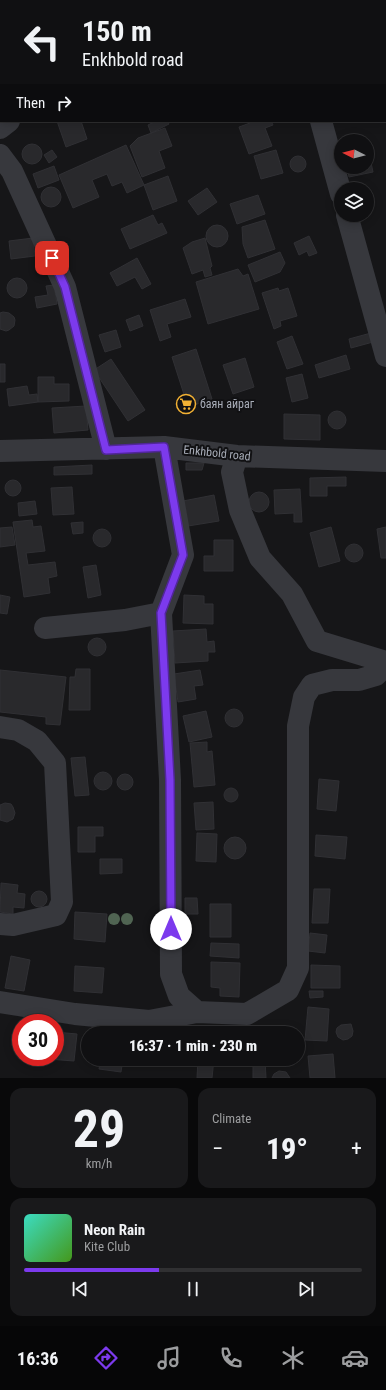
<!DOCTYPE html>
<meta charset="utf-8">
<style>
body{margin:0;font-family:"Roboto Condensed",sans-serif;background:#19191b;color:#f1f3f6;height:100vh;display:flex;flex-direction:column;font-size:15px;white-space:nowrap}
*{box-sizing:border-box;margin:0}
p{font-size:13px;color:#9c9d9f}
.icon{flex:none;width:22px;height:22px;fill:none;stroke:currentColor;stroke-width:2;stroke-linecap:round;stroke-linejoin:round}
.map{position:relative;height:1078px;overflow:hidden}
.details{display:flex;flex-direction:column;gap:10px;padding:10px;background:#09090a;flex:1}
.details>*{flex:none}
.top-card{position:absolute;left:0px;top:0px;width:386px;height:122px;box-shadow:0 2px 10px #0003,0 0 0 1px #303032;background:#101012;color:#f1f3f6;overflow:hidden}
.needle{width:26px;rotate:276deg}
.buttons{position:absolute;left:334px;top:134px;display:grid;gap:8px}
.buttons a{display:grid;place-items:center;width:40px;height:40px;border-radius:50%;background:#101012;box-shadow:0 2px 10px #0003,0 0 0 1px #303032;font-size:20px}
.speed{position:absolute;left:12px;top:1014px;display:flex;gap:8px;font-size:20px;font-weight:700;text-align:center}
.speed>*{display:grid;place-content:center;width:52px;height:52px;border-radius:50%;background:#101012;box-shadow:0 2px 10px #0003,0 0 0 1px #303032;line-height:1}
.speed .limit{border:6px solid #d22;background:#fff;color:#111}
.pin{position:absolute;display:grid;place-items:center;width:34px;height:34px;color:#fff;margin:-17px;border-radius:8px;box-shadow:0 2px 6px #0006}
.me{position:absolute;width:44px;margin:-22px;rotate:0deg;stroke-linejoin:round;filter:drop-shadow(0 0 3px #0008)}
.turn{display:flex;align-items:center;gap:14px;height:84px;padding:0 16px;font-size:18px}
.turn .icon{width:52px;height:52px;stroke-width:2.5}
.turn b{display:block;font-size:28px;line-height:34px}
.then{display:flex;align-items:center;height:38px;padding:0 16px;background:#0003;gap:8px;font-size:15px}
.big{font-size:30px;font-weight:800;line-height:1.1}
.details .widget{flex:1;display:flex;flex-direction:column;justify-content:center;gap:6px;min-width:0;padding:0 14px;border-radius:12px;background:#19191b}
.details .dial{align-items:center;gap:0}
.dial b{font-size:52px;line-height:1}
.song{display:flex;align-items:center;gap:12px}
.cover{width:48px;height:48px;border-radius:6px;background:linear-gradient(135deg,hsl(170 70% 55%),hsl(100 70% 35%))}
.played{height:4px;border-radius:2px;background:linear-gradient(90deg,#7c3aed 40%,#303032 40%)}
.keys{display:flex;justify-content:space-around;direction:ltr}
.heat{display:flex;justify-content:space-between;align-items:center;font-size:22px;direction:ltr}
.details .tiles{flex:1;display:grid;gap:10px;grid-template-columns:1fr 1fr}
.widget:last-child{grid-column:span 2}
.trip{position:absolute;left:81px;top:1026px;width:224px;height:40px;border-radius:20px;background:#101012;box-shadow:0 2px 10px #0003,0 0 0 1px #303032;font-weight:800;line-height:40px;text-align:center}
.dock{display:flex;height:64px;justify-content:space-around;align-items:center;background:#060607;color:#9c9d9f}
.dock .icon{width:28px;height:28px}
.dock .current{color:#7c3aed}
.dock b{font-size:18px;color:#f1f3f6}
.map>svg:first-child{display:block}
.building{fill:#29292c;stroke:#303034}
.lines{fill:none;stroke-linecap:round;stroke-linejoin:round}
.minor{stroke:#37383d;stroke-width:22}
.tree{fill:#506452}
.route-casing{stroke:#51269a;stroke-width:10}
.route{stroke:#7c3aed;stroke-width:7}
.labels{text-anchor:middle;stroke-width:4;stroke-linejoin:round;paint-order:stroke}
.poi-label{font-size:12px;fill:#a8adb8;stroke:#111113;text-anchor:start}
.street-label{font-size:12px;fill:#a8adb8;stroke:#111113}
</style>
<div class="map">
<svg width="386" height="1078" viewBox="0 0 386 1078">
<rect width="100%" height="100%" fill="#161618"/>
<path class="building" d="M57,121H81L87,139L66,147Z
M156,121H167L169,124L151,133L148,125Z
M249,121H271L273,125L265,128L272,146L249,154L239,127L250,123Z
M165,128L172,146L159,151L165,168L142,177L130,146L138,138Z
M367,144L373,172L349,177L347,167H367Z
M22 154a10 10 0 1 1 20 0a10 10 0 1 1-20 0Z
M126,145L144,185L127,193L122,182L112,186L107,174L92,180L99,197L73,208L59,175Z
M52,150L57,157L49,163L44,155Z
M276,150L283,173L261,179L254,156Z
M290 164a8 8 0 1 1 16 0a8 8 0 1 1-16 0Z
M54,166L59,180L38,188L33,174Z
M168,176L177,201L153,210L144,185Z
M41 197a10 10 0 1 1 20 0a10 10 0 1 1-20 0Z
M207,188L217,202L198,215L188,201Z
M258,195L265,214L237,224L230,204Z
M153,215L158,225L162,223L167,233L130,249L121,229Z
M265,220L275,249L248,258L243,244L242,227Z
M206 236a11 11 0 1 1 22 0a11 11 0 1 1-22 0Z
M309,236L317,253L309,256L307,251L299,255L294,243Z
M33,238L35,256L11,259L9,241Z
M205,238L212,266L210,268L212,275L205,277L203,270L192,274L183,248L192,242Z
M280,252L285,263L280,272L255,282L248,265Z
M137,258L151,284L142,289L135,277L117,286L110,273Z
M238,269L243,276L248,274L259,309L208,324L196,282Z
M7 288a10 10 0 1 1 20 0a10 10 0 1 1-20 0Z
M54,285L57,304L37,308L35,297L48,295L46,286Z
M278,288L279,291L288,288L297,316L280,321L281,326L274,329L262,293Z
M185,299L191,317L167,324L171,337L160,341L150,310Z
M3,312L9,313L14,317L15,320L14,326L9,330L6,331L0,329V313Z
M139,315L143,326L130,331L126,320Z
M116,330L121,347L105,352L99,335Z
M371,333L373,342L351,348L349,339Z
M292,336L303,364L287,369L277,342Z
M196,349L212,399L188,407L172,357Z
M346,355L350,369L319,378L315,365Z
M245,358L254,387L233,394L223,365Z
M111,359L145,410L128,421L94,370Z
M0,364H5V382H0Z
M302,374L308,398L292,402L286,378Z
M38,377H54V384H69V401L38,402Z
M27,386L29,395L37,394L38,402L9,406L7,389Z
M86,406L88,430L54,433L52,408Z
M328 420a9 9 0 1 1 18 0a9 9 0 1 1-18 0Z
M284,414L320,415V440L284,439Z
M186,463H204L202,470H186Z
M92,465V474L54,475V467Z
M346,477V486H327V496H310V478Z
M5 488a8 8 0 1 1 16 0a8 8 0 1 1-16 0Z
M72,487L74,514L53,515L51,488Z
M300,489L302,522H294V513L275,514L274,490Z
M249 502a10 10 0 1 1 20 0a10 10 0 1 1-20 0Z
M214,495L219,521L188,526L183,501Z
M35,501L37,514L19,516L18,503Z
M32,520L33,527L41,526L45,551L26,553L28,565L55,562L57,576L48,578L50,593L24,597L13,522Z
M83,522V533L73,534L71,523Z
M12,527L15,545L0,547V528Z
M331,527L340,561L319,567L310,533Z
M386,527V558H381L377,529Z
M93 538a9 9 0 1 1 18 0a9 9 0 1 1-18 0Z
M214,540H233V571H204V556H214Z
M345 553a9 9 0 1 1 18 0a9 9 0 1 1-18 0Z
M96,565L101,595L88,598L83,567Z
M0,595L10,597L7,614L0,613Z
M184,595L204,596V604H213V624L183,623Z
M206,629L207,642L214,641L215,652H208V661L175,663L173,631Z
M88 647a9 9 0 1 1 18 0a9 9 0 1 1-18 0Z
M76,669H90V710H69L70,677H75Z
M0,670L66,677L60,725L46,724V717L0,712Z
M200,670L203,685L194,686L196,699L178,702L174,674Z
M225 718a9 9 0 1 1 18 0a9 9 0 1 1-18 0Z
M206,711L212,737L189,742L183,716Z
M207,742V752L212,751L215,785L194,787L190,743Z
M85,757L89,795L75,796L71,758Z
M94 781a9 9 0 1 1 18 0a9 9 0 1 1-18 0Z
M117 782a8 8 0 1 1 16 0a8 8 0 1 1-16 0Z
M319,779L339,781L336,811L317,809Z
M224 795a7 7 0 1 1 14 0a7 7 0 1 1-14 0Z
M213,802L214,829L196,830L194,803Z
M5,803L11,804L13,807L15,813L13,819L7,822L0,820V805Z
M78,827H103V836H95V852H78Z
M197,833L217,834L216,862L196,861Z
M316,835L347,837L345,859L315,856Z
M224 848a11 11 0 1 1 22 0a11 11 0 1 1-22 0Z
M100,859H122V873L100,874Z
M1,883L18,885L17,893L25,894L24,908L13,907V914L0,912Z
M314,889H330L328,923H312Z
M31 899a8 8 0 1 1 16 0a8 8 0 1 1-16 0Z
M185,898H197L198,914H185Z
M210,904H231V937H210Z
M75,912L107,914L105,942L74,939Z
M310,933L327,935L325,953L308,951Z
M211,943L239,944V958L210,956Z
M11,956L30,960L24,991L5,988Z
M211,962L240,963L239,997L220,996V988L211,987Z
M311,965L340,966V988H311Z
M75,966L104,968L102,993L74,991Z
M309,991H323V997L310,998Z
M308,1007L329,1009L327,1041L305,1040Z
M351,1024L353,1031L352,1036L348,1039L343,1040L338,1037L336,1032L337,1028L341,1025Z
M55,1032L77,1034L74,1061L35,1058L55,1057Z
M333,1054L335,1078H310L308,1056Z
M101,1059H123L121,1072L99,1069Z
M198,1059H214L212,1078H197Z
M253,1059H265L266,1078H253Z
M279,1071L286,1072L290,1078H272L274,1074Z"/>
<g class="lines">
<path class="minor" d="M148,0V1
M385,21H386
M321,121L341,194
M0,128L9,121
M0,155L12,171L65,287L106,449
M347,215L386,356
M164,447L183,555L161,613L170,780L171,974L179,996L197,1012L247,1014L288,990L298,968V726L304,697L312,685L332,680H359L376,675L386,665
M0,451L164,447L237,456L386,461
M237,456L232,472L240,510L260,558L292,594L317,641L386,662
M45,628L125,620L161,613
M0,727L18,730L37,741L55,763L62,902L56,915L13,925L0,924
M0,1002L75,1014L149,1021L197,1012"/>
</g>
<g class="tree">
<circle cx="114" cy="919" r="6"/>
<circle cx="127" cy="919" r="6"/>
</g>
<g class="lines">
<g class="route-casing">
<path id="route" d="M52,258L65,287L106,450L164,447L183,555L161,613L170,780L171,929"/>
</g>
<use href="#route" class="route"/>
</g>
<defs>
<g id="supermarket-ring" transform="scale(1)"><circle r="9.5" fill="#111113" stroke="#f2b134" stroke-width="1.5"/><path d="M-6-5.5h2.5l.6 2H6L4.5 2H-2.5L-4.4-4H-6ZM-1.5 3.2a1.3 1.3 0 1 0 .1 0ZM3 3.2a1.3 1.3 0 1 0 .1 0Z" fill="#f2b134"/></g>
</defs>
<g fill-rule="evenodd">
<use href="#supermarket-ring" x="186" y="404"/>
</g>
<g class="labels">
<g class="poi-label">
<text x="200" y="408">баян айраг</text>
</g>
<g class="street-label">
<text transform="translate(217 453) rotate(6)" y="4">Enkhbold road</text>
</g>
</g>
</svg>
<div class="buttons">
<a><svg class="needle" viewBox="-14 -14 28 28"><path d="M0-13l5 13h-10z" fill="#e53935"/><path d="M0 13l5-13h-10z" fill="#9c9d9f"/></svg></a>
<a><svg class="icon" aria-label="layers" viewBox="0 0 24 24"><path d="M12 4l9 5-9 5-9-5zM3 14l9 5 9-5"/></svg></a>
</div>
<div class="speed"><div class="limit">30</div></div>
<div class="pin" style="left:52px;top:258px;background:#d93025"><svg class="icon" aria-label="arrive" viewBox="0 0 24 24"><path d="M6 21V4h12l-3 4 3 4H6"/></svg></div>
<svg class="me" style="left:171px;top:929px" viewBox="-20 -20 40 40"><circle r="19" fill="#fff"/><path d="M0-13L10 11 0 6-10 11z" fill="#7c3aed"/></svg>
<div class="trip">16:37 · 1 min · 230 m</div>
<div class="top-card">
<div class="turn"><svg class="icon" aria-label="left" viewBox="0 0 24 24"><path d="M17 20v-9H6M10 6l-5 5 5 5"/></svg><div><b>150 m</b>Enkhbold road</div></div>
<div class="then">Then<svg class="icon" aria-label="right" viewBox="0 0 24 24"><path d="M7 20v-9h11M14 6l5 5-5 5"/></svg></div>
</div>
</div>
<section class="details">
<div class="tiles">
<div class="widget dial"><b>29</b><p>km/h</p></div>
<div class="widget"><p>Climate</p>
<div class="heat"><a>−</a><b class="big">19°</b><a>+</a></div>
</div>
<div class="widget">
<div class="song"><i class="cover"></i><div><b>Neon Rain</b><p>Kite Club</p></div></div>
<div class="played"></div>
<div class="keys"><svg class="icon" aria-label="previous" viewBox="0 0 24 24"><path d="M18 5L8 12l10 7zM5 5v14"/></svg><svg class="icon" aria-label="pause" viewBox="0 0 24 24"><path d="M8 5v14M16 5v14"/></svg><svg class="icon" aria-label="next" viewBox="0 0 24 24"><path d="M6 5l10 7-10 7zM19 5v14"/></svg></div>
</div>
</div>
</section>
<nav class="dock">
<b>16:36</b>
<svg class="icon current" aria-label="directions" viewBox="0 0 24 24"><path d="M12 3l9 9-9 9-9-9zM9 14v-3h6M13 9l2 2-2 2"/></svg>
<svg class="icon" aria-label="music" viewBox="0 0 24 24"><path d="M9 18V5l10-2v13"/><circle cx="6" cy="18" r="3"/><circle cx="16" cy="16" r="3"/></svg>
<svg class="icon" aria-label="phone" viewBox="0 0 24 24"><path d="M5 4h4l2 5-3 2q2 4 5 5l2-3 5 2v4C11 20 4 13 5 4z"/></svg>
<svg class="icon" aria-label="climate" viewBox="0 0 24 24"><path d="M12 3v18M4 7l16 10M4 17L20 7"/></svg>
<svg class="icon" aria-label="car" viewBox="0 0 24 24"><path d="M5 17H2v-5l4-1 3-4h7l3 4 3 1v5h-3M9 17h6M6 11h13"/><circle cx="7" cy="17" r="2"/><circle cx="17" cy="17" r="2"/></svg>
</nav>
